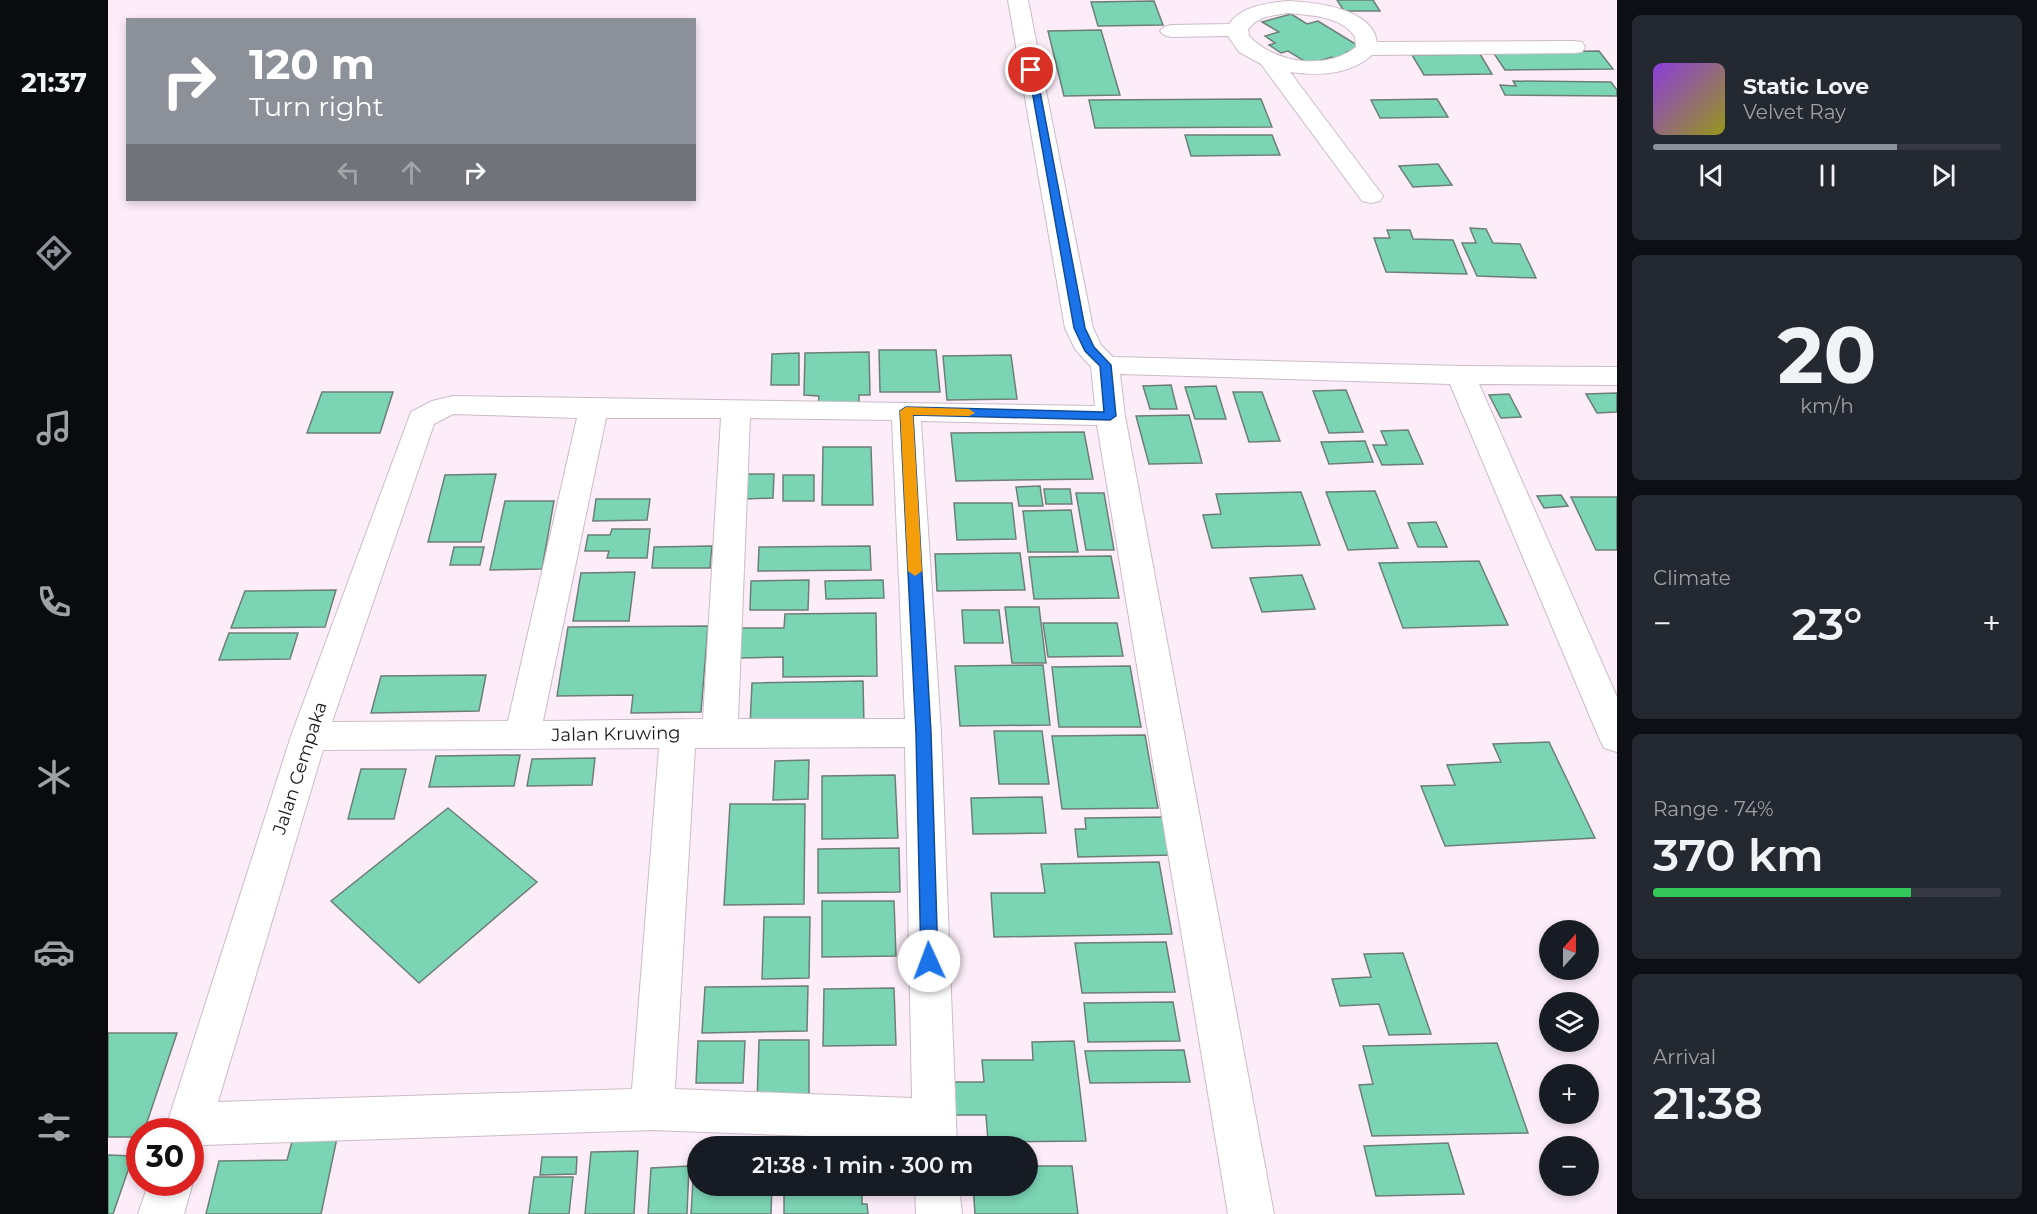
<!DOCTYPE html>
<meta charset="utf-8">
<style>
body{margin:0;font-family:Montserrat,sans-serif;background:#242831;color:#f1f3f6;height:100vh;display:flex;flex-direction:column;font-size:22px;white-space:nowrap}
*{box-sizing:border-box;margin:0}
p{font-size:20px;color:#9ea1a6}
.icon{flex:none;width:33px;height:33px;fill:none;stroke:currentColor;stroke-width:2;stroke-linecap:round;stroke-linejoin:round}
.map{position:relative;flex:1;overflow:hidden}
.side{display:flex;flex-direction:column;gap:15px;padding:15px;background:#0d0f14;width:420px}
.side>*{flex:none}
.top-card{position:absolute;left:18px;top:18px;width:570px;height:183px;border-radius:0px;box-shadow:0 3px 9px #0003;background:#8c9099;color:#fff;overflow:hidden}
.needle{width:39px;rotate:21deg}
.controls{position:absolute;left:1431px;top:920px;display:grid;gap:12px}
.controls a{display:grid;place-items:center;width:60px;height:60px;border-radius:50%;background:#171b24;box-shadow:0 3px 9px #0003;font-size:30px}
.speed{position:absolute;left:18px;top:1118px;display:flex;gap:12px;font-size:30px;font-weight:700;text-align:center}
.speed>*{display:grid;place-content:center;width:78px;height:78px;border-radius:50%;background:#171b24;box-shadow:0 3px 9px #0003;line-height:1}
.speed .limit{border:9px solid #d22;background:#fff;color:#111}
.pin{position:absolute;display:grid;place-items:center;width:51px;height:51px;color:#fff;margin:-26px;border:3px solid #fff;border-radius:50%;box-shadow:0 2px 6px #0007}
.me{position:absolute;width:66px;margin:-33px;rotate:358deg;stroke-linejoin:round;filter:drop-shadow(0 0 4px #0008)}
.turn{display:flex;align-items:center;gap:21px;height:126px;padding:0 24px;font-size:27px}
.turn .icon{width:78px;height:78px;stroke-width:2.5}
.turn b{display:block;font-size:42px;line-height:51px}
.lanes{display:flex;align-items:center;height:57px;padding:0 24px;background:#0003;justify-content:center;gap:30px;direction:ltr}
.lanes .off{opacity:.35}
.big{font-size:45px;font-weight:600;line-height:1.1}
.side .tile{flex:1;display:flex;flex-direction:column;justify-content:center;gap:9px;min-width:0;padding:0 21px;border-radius:9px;background:#242831}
.side .dial{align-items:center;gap:0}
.dial b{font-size:78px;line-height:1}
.song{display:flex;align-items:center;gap:18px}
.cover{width:72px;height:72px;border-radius:9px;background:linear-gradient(135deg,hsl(270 70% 55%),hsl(60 70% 35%))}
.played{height:6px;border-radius:3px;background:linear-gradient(90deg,#8c9099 70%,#363941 70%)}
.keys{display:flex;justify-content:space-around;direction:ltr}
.heat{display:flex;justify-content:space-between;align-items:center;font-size:33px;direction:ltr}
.charge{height:9px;border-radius:4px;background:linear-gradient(90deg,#34c759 74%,#363941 0)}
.trip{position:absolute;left:579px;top:1136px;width:351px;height:60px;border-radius:30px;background:#171b24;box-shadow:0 3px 9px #0003;font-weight:600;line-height:60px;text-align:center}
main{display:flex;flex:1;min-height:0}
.menu{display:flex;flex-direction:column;width:108px;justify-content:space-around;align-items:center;background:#090b0e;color:#9ea1a6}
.menu .icon{width:42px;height:42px}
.menu .active{color:#8c9099}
.menu b{font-size:27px;color:#f1f3f6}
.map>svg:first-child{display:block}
.building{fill:#7bd4b4;stroke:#6d7e77;stroke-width:1.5}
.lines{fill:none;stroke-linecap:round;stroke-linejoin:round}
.minor-casing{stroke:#cbbcc8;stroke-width:2}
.minor{fill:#fff;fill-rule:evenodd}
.route{fill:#1a73e8;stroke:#114b97;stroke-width:1.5}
.slow{fill:#f59e0b}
.labels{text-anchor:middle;stroke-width:5;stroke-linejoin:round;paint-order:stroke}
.street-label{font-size:18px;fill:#1c171b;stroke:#fff}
</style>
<main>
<nav class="menu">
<b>21:37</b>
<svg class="icon active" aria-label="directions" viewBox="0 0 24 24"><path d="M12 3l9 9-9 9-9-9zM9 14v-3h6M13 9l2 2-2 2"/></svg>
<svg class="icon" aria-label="music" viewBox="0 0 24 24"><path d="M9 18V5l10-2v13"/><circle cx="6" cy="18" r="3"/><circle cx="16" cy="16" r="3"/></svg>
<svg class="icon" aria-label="phone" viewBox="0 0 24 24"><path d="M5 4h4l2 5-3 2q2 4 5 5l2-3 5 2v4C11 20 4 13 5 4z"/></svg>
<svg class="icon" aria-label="climate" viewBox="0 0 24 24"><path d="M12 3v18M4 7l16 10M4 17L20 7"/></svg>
<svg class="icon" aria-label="car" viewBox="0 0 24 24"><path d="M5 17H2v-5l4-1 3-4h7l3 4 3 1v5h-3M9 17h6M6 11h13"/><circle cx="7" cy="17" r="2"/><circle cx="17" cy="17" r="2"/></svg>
<svg class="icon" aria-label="filters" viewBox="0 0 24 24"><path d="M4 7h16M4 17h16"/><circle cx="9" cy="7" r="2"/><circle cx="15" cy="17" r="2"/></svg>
</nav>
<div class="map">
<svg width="1509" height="1214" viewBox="0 0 1509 1214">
<rect width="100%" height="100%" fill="#fcedf9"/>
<path class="building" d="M1229,0H1265L1272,11H1236Z
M1046,1L1055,25L990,26L983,2Z
M1183,14L1199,24L1210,21L1254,48L1239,52L1244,55L1228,60L1224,57L1201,64L1180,51L1173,53L1161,45L1167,43L1157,36L1171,32L1154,22Z
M993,30L1012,95L956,96L940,31Z
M1491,51L1505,69L1397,70L1385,52Z
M1372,54L1384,74L1316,75L1304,55Z
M1405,81L1503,82L1509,90V96L1397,95L1392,85L1408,86Z
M1153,99L1164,127L987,128L981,100Z
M1329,99L1340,117L1272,118L1263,100Z
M1077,135H1164L1172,155L1083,156Z
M1330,164L1344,185L1305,187L1291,166Z
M1362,228L1378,229L1385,243L1412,244L1428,278L1369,276L1354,243H1368Z
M1279,230H1302L1305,239L1345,240L1359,274L1278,272L1266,238H1282Z
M771,350H828L832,392H772Z
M761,352L762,395H751V405L710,406L711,396L696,395L697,353Z
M691,353V385H663L664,354Z
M903,355L909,399L839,400L835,356Z
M1063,385L1069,409H1042L1035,386Z
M1108,386L1118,419H1087L1077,387Z
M1238,390L1255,432L1221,433L1205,391Z
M214,392H285L272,433H199Z
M1125,392H1154L1172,441L1141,442Z
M1509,393V412L1489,413L1478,394Z
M1401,394L1413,417L1393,418L1381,395Z
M1081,415L1094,463L1041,464L1028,416Z
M1300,430L1315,464L1274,465L1265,445H1279L1273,431Z
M976,432L985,479L848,481L843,433Z
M1257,441L1265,462L1221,464L1213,442Z
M715,447H763L765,505H714Z
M388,474L373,542H320L337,475Z
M638,474H666L665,498L636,499Z
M675,475H706V501H675Z
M932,486L935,506H911L908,487Z
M936,489H962L964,504H938Z
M1267,491L1290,548L1240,550L1218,492Z
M1193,492L1212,545L1104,548L1095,515L1113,514L1108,494Z
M968,493H996L1006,550H978Z
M1453,495L1460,506L1436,508L1429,496Z
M1463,497H1509V550H1488Z
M488,499H542L539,520L485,521Z
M397,501H446L434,569L382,570Z
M846,503H904L908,539L849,540Z
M963,510L970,552H920L915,511Z
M1328,522L1339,547H1310L1300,523Z
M504,529H542L539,558H499L501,551H477L480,535H502Z
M604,546L602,568H544L546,547Z
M762,546L763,570L650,571L651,547Z
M346,547H376L372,565H342Z
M912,553L917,590L829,591L827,554Z
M1003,556L1011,598L926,599L921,557Z
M1371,561L1400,625L1295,628L1271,563Z
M527,572L521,621H465L473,573Z
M1194,575L1207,609L1154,612L1142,578Z
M701,580L700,610H642L643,581Z
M775,580L776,598L718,599L717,581Z
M228,590L217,627L123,628L137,591Z
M897,607H931L938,663H904Z
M854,610H891L895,643H856Z
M768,613L769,676L675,677V657L632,658L633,628H676L677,614Z
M935,623H1009L1015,656L940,657Z
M600,626L593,712L523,713L525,695L449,696L460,627Z
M121,633H190L182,659L111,660Z
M935,665L942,725L852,726L847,666Z
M1022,666L1033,727H951L944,667Z
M378,675L371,711L263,713L273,676Z
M755,681L756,726H642L644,683Z
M886,731H934L941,784H891Z
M1037,735L1050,808L954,809L944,736Z
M1441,742L1487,838L1337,846L1313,786L1347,785L1339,765L1393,762L1385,744Z
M412,755L406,786L321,787L328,756Z
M487,758L484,785L419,786L424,759Z
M701,760L700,799L665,800L667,761Z
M253,769H298L286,819H240Z
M787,775L790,838L714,839V776Z
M934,797L938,833L865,834L863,798Z
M622,804H697L696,904L616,905Z
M340,808L429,882L311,983L223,901Z
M1059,817L1066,855L970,857L967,829H978L977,818Z
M791,848L792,892L710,893V849Z
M1051,862L1064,934L886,937L883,893H937L933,864Z
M714,901H786L788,956L714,957Z
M656,917H702L701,978L654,979Z
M1058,942L1067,992L974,993L967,943Z
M1295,953L1323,1034L1281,1035L1271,1004L1232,1006L1224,979L1263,977L1256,954Z
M700,986L699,1031L594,1033L597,987Z
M786,988L788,1045L715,1046L716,989Z
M1065,1002L1072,1041L980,1042L976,1003Z
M0,1033H69L36,1131H32V1137H0Z
M651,1040H701V1103L649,1104Z
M590,1041H637L635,1083H588Z
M966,1041L978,1141L880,1142L878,1115H846L845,1082H876L874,1060H925L924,1042Z
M1389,1043L1420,1133L1264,1136L1251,1085L1265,1084L1255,1046Z
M1076,1050L1082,1082L982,1083L977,1051Z
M185,1138H229L213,1214H98L111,1161L179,1160Z
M753,1143V1146H676V1145Z
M1340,1143L1356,1194L1268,1196L1256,1146Z
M587,1148H590V1185H664L663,1214H583Z
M530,1151L526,1214H477L483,1152Z
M0,1155L25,1156L5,1214H0Z
M434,1157H469L468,1174L432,1175Z
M581,1166L579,1214H540L543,1168Z
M920,1166H964L970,1214H867L865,1185H920Z
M426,1177H465L461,1214H421Z
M676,1185H754V1204H759L760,1214H676Z"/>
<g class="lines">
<g class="minor-casing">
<path id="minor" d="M900,0H920L985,328L993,345L1005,357L1353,366L1509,367V385L1371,384L1509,697V752L1496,748L1491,738L1342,384L1012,374L1017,416L1166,1214H1120L989,425L813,421L833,733L849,1146H805V1140L544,1130L95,1145L82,1151V1131H57L59,1124L183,736L303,412L324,401L345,396L987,406L983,367L967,349L957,328ZM345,414L469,418L400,721L224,722L326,424ZM498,418H613L595,719L435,721ZM642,418L784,420L797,719H630ZM797,747L804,1098L567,1089L587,748ZM551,748L524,1089L110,1102L215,750Z
M1179,1C1206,2 1265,8 1269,42L1466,41L1474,42L1477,47L1474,52L1466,53L1264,55C1242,75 1210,76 1182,72L1275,196L1272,201L1263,203L1254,201L1153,64L1131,52L1120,36L1063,37L1056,35L1052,31L1056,27L1063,25L1121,24C1133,6 1160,3 1179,1ZM1179,13C1202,15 1234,16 1247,37L1248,47C1219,71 1166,63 1141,36L1140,29L1147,22L1157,17Z
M82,1175L85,1182L76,1214H30L41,1182H82Z
M807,1185H851L854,1214H808Z"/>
</g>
<use href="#minor" class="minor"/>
</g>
<path class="route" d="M920,68L928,70L977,328L986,347L1003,365L1008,416L1002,420L805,415L823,733L830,961L827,966L821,968L816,966L813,961L808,733L792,411L798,407L996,412L992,366L977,351L966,328Z"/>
<path class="slow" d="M798,407L861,409L867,413L861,416L805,415L814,571L807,576L800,571L792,411Z"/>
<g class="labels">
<g class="street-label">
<text transform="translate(508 734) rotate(-1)" y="6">Jalan Kruwing</text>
<text transform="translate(192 768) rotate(-72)" y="6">Jalan Cempaka</text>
</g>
</g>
</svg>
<div class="controls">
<a><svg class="needle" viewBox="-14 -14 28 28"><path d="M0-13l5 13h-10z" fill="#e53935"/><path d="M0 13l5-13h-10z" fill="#9ea1a6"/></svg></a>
<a><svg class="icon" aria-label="layers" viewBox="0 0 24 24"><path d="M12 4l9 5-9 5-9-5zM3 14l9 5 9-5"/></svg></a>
<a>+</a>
<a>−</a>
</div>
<div class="speed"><div class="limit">30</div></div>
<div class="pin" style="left:923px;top:70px;background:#d93025"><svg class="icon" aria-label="arrive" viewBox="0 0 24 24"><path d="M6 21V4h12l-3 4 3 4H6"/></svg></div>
<svg class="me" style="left:821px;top:961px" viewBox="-20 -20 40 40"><circle r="19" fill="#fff"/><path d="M0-13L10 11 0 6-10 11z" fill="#1a73e8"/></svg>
<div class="trip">21:38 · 1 min · 300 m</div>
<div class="top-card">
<div class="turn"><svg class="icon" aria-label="right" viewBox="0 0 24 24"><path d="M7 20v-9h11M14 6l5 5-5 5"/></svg><div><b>120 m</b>Turn right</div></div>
<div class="lanes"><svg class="icon off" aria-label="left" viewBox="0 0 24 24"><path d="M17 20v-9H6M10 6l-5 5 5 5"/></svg><svg class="icon off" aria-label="ahead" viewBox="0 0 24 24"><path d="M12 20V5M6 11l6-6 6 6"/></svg><svg class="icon" aria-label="right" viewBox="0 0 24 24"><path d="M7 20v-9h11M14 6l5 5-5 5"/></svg></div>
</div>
</div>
<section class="side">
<div class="tile">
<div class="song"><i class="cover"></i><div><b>Static Love</b><p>Velvet Ray</p></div></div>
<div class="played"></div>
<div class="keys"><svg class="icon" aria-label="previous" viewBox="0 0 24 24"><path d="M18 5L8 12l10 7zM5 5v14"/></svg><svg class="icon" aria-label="pause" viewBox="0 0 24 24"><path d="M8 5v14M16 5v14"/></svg><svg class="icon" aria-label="next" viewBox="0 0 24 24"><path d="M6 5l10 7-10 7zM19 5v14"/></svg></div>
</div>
<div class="tile dial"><b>20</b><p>km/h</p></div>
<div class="tile"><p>Climate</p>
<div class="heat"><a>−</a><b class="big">23°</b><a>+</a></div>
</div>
<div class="tile"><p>Range · 74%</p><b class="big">370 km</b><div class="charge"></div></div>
<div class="tile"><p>Arrival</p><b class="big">21:38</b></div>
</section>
</main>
